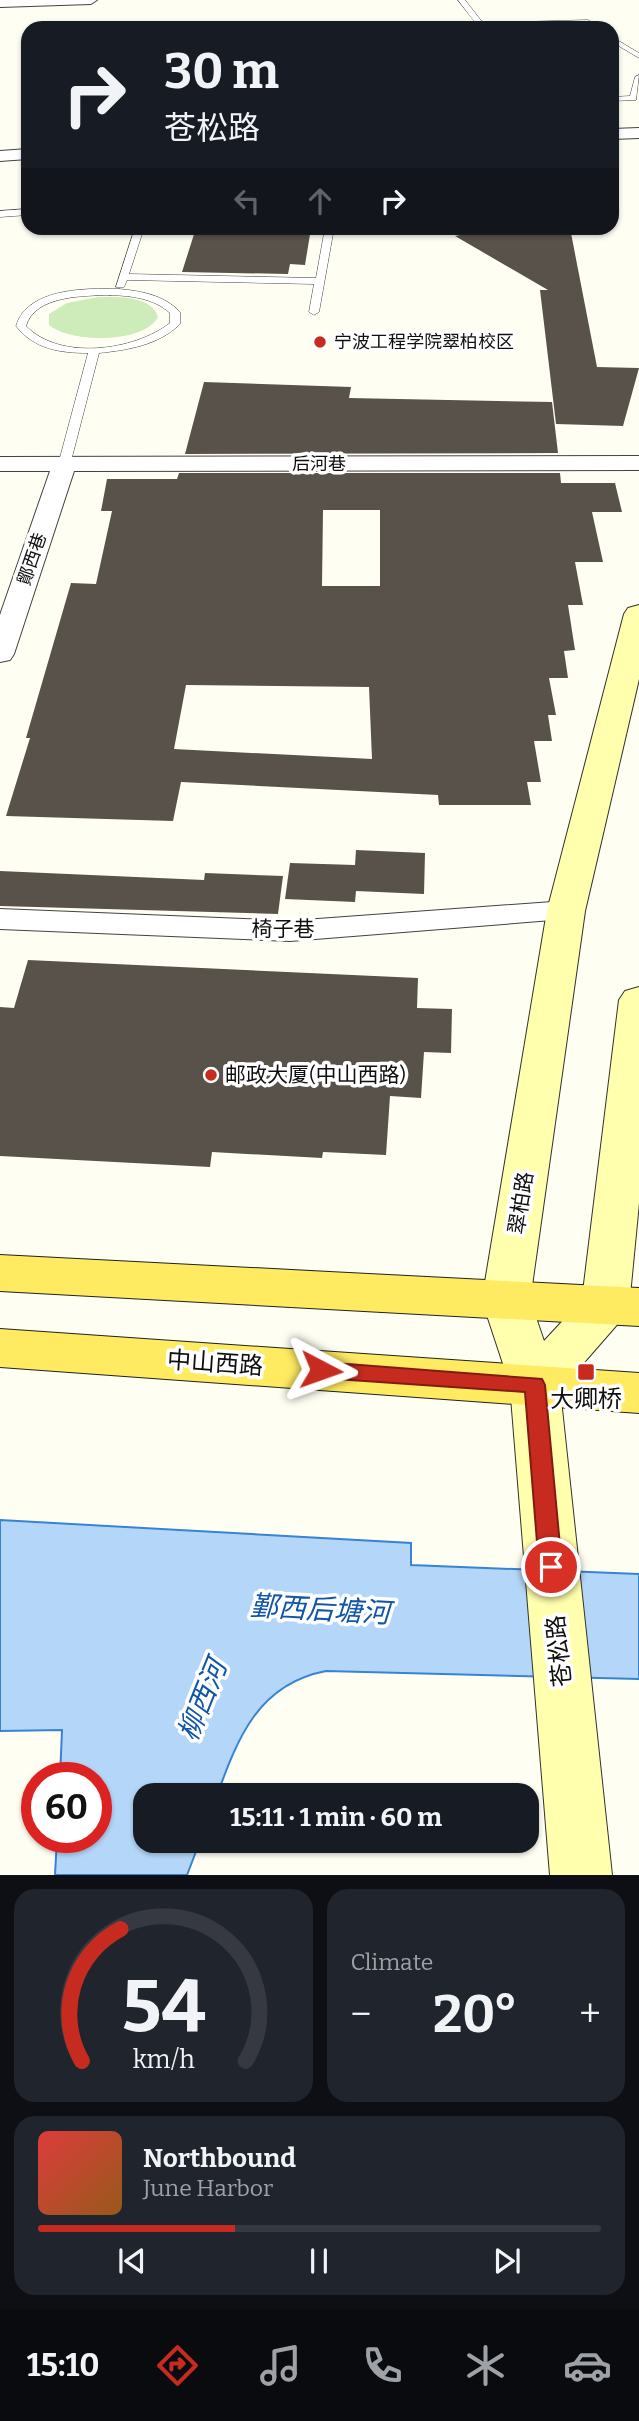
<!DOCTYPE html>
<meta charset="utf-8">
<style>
body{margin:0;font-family:Bitter,"Noto Sans SC",serif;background:#20242c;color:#f1f3f6;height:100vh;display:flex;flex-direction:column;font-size:26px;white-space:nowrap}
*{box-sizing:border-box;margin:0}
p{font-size:23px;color:#9ea1a6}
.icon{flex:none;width:38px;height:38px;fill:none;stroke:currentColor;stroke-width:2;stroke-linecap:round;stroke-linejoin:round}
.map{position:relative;height:1875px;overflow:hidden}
.details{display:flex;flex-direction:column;gap:14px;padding:14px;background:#0d0f14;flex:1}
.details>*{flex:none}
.guide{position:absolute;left:21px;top:21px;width:598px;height:214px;border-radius:21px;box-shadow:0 2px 5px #0004;background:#171b24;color:#f1f3f6;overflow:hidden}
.speed{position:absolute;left:21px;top:1762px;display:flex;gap:14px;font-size:35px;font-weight:700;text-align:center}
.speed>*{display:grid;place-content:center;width:91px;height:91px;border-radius:50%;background:#171b24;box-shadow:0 2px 5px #0004;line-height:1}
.speed .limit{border:10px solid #d22;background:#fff;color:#111}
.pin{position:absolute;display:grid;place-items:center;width:60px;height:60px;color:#fff;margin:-30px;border:4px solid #fff;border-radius:50%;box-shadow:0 2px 7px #0007}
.me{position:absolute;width:77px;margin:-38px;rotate:94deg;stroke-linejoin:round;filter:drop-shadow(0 0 5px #0008)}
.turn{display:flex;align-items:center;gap:24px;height:147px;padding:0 28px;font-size:32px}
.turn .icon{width:91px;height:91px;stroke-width:2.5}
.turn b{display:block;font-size:49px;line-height:60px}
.lanes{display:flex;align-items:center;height:66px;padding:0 28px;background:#0003;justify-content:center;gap:35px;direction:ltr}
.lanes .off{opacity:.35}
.big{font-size:52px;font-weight:700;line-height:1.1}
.details .card{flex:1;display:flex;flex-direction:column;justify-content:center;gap:10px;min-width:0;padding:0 24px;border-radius:21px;background:#20242c}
.details .dial{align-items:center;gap:0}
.dial svg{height:182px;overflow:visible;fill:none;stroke:#363941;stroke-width:7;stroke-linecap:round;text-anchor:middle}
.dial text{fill:#f1f3f6;stroke:none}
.song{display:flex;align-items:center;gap:21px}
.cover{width:84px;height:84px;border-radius:10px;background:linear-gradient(135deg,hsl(0 70% 55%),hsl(30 70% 35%))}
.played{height:7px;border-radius:4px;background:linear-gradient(90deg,#c72b20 35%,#363941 35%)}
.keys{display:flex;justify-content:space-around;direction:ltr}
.heat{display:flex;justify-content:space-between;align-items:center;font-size:38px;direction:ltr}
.details .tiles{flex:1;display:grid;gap:14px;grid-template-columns:1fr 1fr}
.card:last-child{grid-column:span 2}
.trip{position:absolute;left:133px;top:1783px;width:406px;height:70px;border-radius:21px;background:#171b24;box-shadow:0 2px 5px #0004;font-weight:700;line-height:70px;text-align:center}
.tab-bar{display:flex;height:112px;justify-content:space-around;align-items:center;background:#090b0e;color:#9ea1a6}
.tab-bar .icon{width:49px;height:49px}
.tab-bar .active{color:#c72b20}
.tab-bar b{font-size:32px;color:#f1f3f6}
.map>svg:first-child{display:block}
.green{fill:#cdecb9}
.water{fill:#b4d7f9;stroke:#3783d4;stroke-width:2}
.building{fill:#59524b;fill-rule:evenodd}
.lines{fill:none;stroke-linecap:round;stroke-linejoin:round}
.service-casing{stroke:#424242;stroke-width:1}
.minor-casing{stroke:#424242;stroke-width:2}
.secondary-casing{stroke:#313131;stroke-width:2}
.primary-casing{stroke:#202020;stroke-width:2}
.service{fill:#fff;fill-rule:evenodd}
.minor{fill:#fff;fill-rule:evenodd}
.secondary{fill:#ffffad;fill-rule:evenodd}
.primary{fill:#feeb62;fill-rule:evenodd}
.route{fill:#c72b20;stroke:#811c15;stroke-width:2}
.poi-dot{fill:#c72b20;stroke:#fff;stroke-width:2.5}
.labels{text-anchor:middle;stroke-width:7;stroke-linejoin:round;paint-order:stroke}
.far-poi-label{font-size:18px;fill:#0f0f0f;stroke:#fff;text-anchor:start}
.far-street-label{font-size:18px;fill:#0f0f0f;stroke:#fff}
.street-label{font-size:21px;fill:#0f0f0f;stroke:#fff}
.poi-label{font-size:21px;fill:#0f0f0f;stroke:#fff;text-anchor:start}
.near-street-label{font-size:24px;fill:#0f0f0f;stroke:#fff}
.near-poi-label{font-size:24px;fill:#0f0f0f;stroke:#fff}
.near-water-label{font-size:28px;font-style:italic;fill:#1155a9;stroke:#fff}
</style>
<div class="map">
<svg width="639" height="1875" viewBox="0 0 639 1875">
<rect width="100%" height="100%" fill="#fffef2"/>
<path class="green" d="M98,297C116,297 152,295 158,317C144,344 70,343 49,325V314L67,303Z"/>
<path class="water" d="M0,1520L411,1543V1565L639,1574V1679L326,1671C258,1684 238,1738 217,1795L145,1796V1841H200L187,1875H55L57,1838H96V1778H60L62,1730L0,1731Z"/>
<path class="building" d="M196,228H311L305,265L290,264L288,274L182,272Z
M479,228H570L597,367L639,368L623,426L556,424L540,290H548L455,236L480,231Z
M204,382L351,387L349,398L552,402L558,453L185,454Z
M179,473H560L561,483H615L622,512H592L603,562H575L583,605H568L575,650L564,651L568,678H549L556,715H548L552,741H534L541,782H527L531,805H439L438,795L181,782L173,821L6,816L30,738H26L71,583L96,584L112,511H101L107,479H177ZM323,510H380V586H322ZM186,685L369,687L372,759L174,749Z
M356,850L425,853L424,894L356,891L355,902L285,899L290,863L355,865Z
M0,871L204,880L205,873L283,876L278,914L0,906Z
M28,960L418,978L417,1008L452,1009L451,1053L424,1052L421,1098L390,1096L386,1155L323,1152L322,1158L212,1152L210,1167L0,1156V1007L14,1008Z"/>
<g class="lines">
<g class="service-casing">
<path id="service" d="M458,0H465L483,23L588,20L601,28H592L586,24L474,28L477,25Z
M52,24H58L59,28H51Z
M612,37L639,53V58L612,42Z
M639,75L636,100L612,101V97L630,96L635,77Z
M28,209V215L0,217V211Z
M135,228H144L129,274L316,278L325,228H334L319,312L314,315L309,312L314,284L127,280L124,287H116Z
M119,289C141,291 164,295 180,312V324C159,345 128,350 99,353L70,465L60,468L58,465L88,353C60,353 34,349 16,326C27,288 86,288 119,289ZM110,295C132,296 153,298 170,313V323C134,351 60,361 26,326C35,295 84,296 110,295Z"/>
</g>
<g class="minor-casing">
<path id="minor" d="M0,0H97L91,4L0,7Z
M639,128V138L612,139V129Z
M28,149V159L0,161V151Z
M639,456V470L74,471L14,654L10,660L0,662V615L50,471H0V457Z
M566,901L578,904L582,911L578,918L290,941L0,929V909L290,921Z"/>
</g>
<g class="secondary-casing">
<path id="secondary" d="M639,605V679L585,911L530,1300L544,1341L582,1300L619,1000L625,991L639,987V1203L629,1306L622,1319L560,1390L612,1875H550L510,1385L482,1300L547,911L624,614L628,608Z"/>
</g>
<g class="primary-casing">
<path id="primary" d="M0,1255L639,1288V1326L0,1291Z
M0,1329L639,1373V1413L0,1367Z"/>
</g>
<use href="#service" class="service"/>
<use href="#minor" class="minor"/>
<use href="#secondary" class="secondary"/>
<use href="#primary" class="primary"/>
</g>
<path class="route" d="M321,1362L542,1379L545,1385L562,1567L559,1574L551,1577L543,1574L539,1567L525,1392L321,1378L314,1376L311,1370L314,1364Z"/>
<g class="poi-dot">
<circle cx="320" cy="342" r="7"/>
<circle cx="211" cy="1075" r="7"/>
<rect x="577" y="1363" width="18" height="18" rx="3.5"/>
</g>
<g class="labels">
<g class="far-poi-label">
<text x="334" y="348">宁波工程学院翠柏校区</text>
</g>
<g class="far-street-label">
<text x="319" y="470">后河巷</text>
<text transform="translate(32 559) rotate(-71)" y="6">鄮西巷</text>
</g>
<g class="street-label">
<text x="283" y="936">椅子巷</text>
<text transform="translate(521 1203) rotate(-81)" y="7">翠柏路</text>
</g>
<g class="poi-label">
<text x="225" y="1082">邮政大厦(中山西路)</text>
</g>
<g class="near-street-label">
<text transform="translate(215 1363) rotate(4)" y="8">中山西路</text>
<text transform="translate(559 1651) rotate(-96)" y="8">苍松路</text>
</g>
<g class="near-poi-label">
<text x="586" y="1407">大卿桥</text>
</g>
<g class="near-water-label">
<text transform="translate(320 1609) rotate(3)" y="10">鄞西后塘河</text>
<text transform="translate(202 1700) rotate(-68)" y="10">柳西河</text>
</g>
</g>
</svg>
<div class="speed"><div class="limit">60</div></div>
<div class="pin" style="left:551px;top:1567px;background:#d93025"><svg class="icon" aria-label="arrive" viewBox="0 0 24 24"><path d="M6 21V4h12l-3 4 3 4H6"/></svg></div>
<svg class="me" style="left:321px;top:1370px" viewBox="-20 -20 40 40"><path d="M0-17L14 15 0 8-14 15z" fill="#c72b20" stroke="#fff" stroke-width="4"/></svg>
<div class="trip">15:11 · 1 min · 60 m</div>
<div class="guide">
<div class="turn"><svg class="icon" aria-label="right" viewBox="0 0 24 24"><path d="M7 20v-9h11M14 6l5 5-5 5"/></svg><div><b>30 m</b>苍松路</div></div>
<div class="lanes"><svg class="icon off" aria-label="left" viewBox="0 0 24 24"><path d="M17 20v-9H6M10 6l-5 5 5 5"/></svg><svg class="icon off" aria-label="ahead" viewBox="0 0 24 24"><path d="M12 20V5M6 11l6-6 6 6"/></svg><svg class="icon" aria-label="right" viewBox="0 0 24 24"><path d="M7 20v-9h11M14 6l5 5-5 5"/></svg></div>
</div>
</div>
<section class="details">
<div class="tiles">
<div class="card dial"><svg viewBox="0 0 100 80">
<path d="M14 69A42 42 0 1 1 86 69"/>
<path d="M14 69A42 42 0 0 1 31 11" stroke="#c72b20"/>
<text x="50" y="56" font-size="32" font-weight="700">54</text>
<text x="50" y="72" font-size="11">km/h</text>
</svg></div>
<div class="card"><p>Climate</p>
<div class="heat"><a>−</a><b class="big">20°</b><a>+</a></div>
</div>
<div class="card">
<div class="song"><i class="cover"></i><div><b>Northbound</b><p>June Harbor</p></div></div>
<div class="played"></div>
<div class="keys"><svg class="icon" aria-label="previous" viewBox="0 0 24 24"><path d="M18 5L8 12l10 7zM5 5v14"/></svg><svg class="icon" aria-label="pause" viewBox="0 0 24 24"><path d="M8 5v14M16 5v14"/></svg><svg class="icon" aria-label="next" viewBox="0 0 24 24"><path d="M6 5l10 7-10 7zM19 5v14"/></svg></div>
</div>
</div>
</section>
<nav class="tab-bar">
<b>15:10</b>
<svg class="icon active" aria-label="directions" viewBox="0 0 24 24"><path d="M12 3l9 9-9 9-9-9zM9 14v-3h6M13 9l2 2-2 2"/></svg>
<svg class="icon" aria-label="music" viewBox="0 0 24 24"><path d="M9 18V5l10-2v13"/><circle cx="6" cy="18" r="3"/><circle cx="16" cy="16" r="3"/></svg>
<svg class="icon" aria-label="phone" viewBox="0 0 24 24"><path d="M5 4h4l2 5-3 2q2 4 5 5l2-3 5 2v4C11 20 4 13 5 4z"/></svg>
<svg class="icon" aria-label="climate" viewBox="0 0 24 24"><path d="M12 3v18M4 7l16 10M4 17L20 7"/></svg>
<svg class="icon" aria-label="car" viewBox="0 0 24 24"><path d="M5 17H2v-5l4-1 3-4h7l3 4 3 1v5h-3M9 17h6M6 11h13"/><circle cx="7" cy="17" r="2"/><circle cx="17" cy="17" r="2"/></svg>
</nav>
